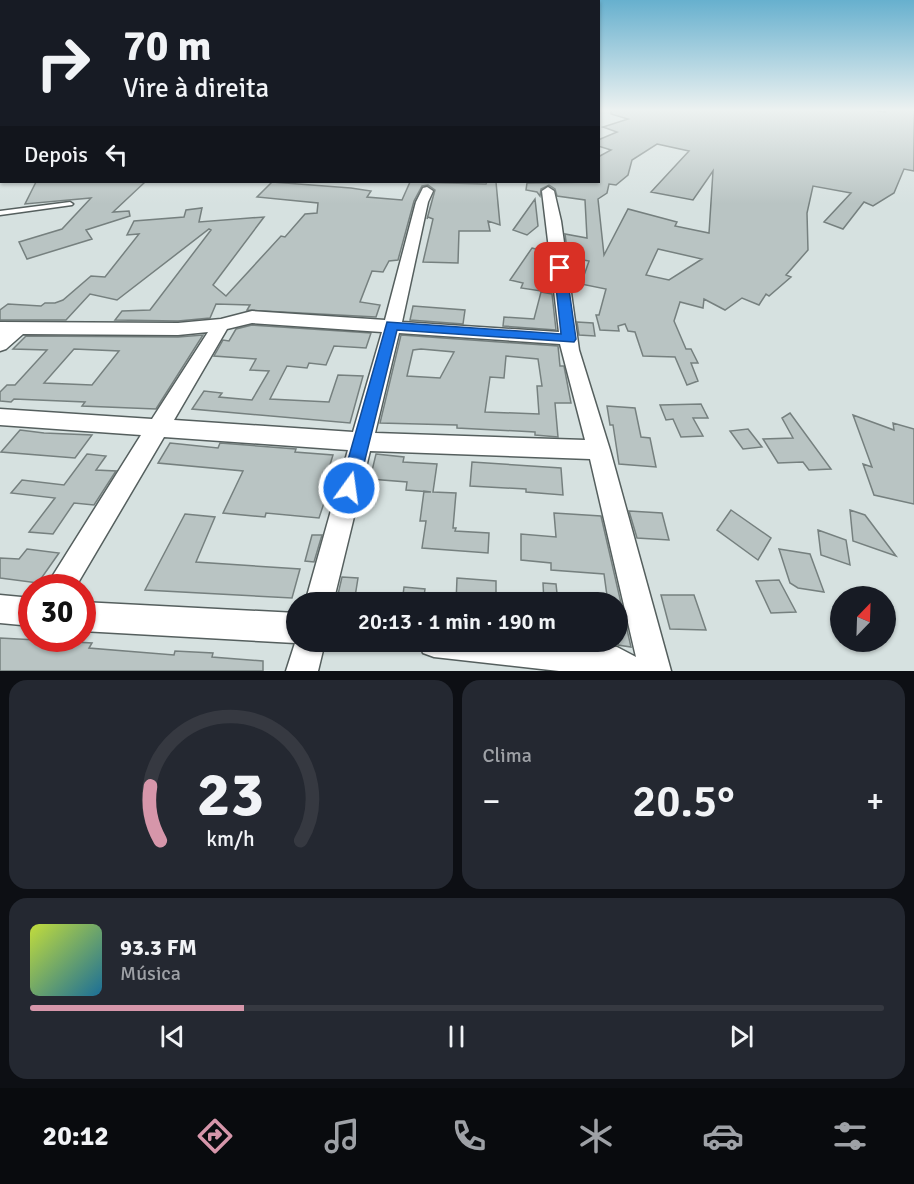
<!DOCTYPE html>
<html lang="pt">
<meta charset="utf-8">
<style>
body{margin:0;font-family:Signika,sans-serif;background:#242831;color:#f1f3f6;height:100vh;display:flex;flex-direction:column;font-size:22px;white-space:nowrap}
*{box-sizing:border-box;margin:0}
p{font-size:20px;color:#9ea1a6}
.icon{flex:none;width:33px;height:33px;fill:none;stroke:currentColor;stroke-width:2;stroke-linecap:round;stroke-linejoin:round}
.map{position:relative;height:671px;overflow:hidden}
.sheet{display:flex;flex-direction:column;gap:9px;padding:9px;background:#0d0f14;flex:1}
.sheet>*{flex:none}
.hud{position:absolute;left:0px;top:0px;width:600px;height:183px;box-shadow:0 2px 4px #0004;background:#171b24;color:#f1f3f6;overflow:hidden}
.needle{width:39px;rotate:23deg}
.fabs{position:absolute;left:830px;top:586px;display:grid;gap:12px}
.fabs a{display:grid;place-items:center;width:66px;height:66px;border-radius:50%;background:#171b24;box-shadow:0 2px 4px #0004;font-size:30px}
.speed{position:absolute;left:18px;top:574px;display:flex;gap:12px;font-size:30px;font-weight:700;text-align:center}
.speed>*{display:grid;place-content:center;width:78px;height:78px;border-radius:50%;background:#171b24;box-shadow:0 2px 4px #0004;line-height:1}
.speed .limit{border:9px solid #d22;background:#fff;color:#111}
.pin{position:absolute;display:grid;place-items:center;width:51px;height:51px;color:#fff;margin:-26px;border-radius:12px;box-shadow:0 3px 9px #0006}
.me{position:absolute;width:66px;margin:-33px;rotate:14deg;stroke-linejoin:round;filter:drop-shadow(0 0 4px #0008)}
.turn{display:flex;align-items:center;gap:21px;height:126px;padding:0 24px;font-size:27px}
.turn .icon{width:78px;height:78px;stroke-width:2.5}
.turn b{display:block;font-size:42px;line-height:51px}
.then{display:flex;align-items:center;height:57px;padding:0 24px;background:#0003;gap:12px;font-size:22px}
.big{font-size:45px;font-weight:600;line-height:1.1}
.sheet .widget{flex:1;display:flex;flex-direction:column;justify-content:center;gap:9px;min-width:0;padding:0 21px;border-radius:18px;background:#242831}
.sheet .dial{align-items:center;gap:0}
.dial svg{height:156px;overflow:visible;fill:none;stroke:#363941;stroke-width:7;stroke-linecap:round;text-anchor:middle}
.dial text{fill:#f1f3f6;stroke:none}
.song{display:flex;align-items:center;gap:18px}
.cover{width:72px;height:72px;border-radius:9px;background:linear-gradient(135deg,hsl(70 70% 55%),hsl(200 70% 35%))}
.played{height:6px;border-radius:3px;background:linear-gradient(90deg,#d696aa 25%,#363941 25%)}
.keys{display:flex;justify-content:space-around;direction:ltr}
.heat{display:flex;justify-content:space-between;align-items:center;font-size:33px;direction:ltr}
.sheet .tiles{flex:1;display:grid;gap:9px;grid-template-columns:1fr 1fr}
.widget:last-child{grid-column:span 2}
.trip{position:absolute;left:286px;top:592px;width:342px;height:60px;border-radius:30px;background:#171b24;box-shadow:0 2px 4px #0004;font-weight:600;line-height:60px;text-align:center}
.dock{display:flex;height:96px;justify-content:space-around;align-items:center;background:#090b0e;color:#9ea1a6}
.dock .icon{width:42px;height:42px}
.dock .current{color:#d696aa}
.dock b{font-size:27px;color:#f1f3f6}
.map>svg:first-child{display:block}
.building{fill:#b9c4c3;stroke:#76807f;stroke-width:1.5;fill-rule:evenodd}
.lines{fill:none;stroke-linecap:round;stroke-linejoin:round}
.lane-casing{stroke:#555f5e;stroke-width:3}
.street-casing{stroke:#555f5e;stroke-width:3}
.highway-casing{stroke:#267471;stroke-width:2}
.lane{fill:#fff;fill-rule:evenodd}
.street{fill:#fff;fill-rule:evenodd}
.highway{fill:#35aba6;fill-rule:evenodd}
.route{fill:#1a73e8;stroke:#114b97;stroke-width:1.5}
</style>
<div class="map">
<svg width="914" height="671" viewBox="0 0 914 671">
<rect width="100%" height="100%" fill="#d6e1e0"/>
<path class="building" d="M611,110H867L885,112V110H914V171L904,169L894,193L873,206L864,202L843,229L824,222L851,193L813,186L807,213L808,250L786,275L791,277L769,296L766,294L759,305L742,298L725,310L704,299L703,308L680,302L674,321L686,349H691L698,363H691L698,381L687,385L675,357L643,356L635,332L628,331L625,324L618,326L619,331L600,330L596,315H599L606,289L581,284L589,261L568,257L565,234L587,238L585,200L557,196L555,189L549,185L541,189L540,196L537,192L526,190L527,183L599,182L598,157L611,150L598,146V140L617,132L603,127L628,119L611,114ZM657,144L689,151L651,192L693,200L713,171L709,233L675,226L677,222L628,209L604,255L598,199L607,193L609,184L616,185L628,175L632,160ZM658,249L702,259L669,280L646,275Z
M36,182H145L113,212L129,211L130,216L86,230L92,239L27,259L19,242L62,229L91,198L25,204Z
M272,182L351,188L371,191L367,197L402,200L410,182L486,184L487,182H496L500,225L488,221L490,231H459L458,263L423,262L433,219L428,217L427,219L435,190L428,185L422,186L414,201L398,260L389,261L383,272L372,271L360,302L380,305L376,317L247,310L250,305L216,304L210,318L178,321L115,320L122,311L150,310L211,230L209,229L117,300L90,294L66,320H0V310L8,304L41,306L45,303H55L63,300L91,276L105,277L139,234L127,235L134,221L184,217L186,210L202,208L199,222L264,217L213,285L226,296L281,236L285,237L305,214L317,213L318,203L257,197Z
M535,199L538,226L527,235L513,230Z
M532,248L547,252L549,265L541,291L521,288L523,283L510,280Z
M541,292L552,294L556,330L503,326L504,317L534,319Z
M413,306L465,310L463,324L410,320Z
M577,322L593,323L595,336L579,335Z
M252,325L371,333L366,348L334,346L326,365L309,363L307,368L287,366L270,399L329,402L338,375L363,376L350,423L192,409L204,391L222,393L219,397L252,400L269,371L250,370L256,359L214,356L223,340L229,341L236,329Z
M203,335L156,409L82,406L85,402L14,399L11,402L0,401V392L7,385H15L47,350L13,349L26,336L178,337ZM74,349L119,351L92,385L44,383Z
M401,335L558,346L560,366H564L571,403H555L558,437L535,435V432L457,428V425L380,423ZM421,349L454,352L440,378L407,376L413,350ZM506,356L538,359L542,386H537L539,414L485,412L490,377L504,378Z
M701,404L708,418H693L703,436L681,437L673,419L666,420L660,405Z
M607,406L635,408L641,437L650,438L656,467L619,464L613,425H610Z
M790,413L831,469L809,470L803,462L778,463L763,439L793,438L782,418Z
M853,415L894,430L893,423L914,429V504L874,495L863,464L872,467Z
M748,429L762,447L743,449L730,431Z
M20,430L44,433L92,435L75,458L1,452Z
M170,443L218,448L220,443L296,449L295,452L333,455L322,491H328L319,518L266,513L265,517L223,513L243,471L158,463Z
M87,454L106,456L96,470L116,471L94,505L74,503L53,534L29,532L55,498L11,493L22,480L64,485Z
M376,454L404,457L403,462L437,464L433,492L456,493L453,528H456L455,531L489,533L488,553L422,548L426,521H420L424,491L431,492L406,490L407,482L370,479Z
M472,462L561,468L563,495L526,492V489L470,486Z
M731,510L771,538L758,560L717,530Z
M850,510L865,515L896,556L853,541Z
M629,511L662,513L669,540L637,538Z
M554,513L601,516L621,603H608L604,574L551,570V563L521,560V534L556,537Z
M185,514L215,517L196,562L300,569L292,598L145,590Z
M818,530L846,540L850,565L821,555Z
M312,535H322L314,562L305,561Z
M27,549L59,553L38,583L0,578V558L19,559Z
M779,549L810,554L824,592L798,588L790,583Z
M342,577L358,578L354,603H336Z
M457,578L496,581V603H456Z
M779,580L796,612L771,613L756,581Z
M543,583L556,584L558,603H544Z
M404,587L425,589L423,603H402Z
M661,595H694L706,630L670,629Z
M618,603H621L631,647L618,645Z
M0,638L92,643L89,648L174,655L175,651L213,653L212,657L263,661V671H0Z"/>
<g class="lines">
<g class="lane-casing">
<path id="lane" d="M0,154H2V158H0Z
M70,202L73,204L72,205L0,215V211Z"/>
</g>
<g class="street-casing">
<path id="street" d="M427,187L433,191L428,202L402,322L559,332L542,191L548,187L554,191L561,221L579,350L610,450L671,671H559L434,657L423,653L419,642H574L617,647L636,657L590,459L370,451L333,603H305L348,450L164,437L75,588H45L141,435L0,425V409L152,419L208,332L178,335L23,334L6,349L0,351V322L178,323L221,319L252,311L385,320L416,202L423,188ZM252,323L382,332L353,432L174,420L227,329ZM399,333L560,344L585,440L375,433Z
M0,595L32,598V626L0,623Z
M82,602L297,613V642H325L318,671H286L295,643L82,631Z"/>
</g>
<g class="highway-casing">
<path id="highway" d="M0,116H2L0,127Z"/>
</g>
<use href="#lane" class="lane"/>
<use href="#street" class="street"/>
<use href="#highway" class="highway"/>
</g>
<linearGradient id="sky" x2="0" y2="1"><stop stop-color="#67b0ce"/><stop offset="0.54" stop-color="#edf2f1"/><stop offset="1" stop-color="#edf2f1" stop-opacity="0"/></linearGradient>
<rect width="914" height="204" fill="url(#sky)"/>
<path class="route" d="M560,265L566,268L576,339L574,342L397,330L358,488L355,494L349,496L342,494L340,488L387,322L561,334L554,268Z"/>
</svg>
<div class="fabs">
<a><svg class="needle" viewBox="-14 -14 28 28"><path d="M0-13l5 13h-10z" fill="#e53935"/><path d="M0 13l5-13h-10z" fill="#9ea1a6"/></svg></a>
</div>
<div class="speed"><div class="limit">30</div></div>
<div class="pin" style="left:560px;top:268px;background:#d93025"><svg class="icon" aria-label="arrive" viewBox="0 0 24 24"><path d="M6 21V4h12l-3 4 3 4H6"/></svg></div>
<svg class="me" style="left:349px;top:488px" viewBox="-20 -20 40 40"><circle r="17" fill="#1a73e8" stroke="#fff" stroke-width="3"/><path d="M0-11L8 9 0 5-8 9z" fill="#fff"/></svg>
<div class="trip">20:13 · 1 min · 190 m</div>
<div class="hud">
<div class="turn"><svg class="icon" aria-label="right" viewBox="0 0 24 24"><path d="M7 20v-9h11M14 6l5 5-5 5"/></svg><div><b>70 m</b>Vire à direita</div></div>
<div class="then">Depois<svg class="icon" aria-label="left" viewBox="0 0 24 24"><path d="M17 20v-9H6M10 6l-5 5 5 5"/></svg></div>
</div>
</div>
<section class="sheet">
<div class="tiles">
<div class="widget dial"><svg viewBox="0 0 100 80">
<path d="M14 69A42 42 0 1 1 86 69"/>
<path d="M14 69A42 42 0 0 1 9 41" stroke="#d696aa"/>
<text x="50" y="56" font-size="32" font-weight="700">23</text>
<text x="50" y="72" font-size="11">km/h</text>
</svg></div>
<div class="widget"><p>Clima</p>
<div class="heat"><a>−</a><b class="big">20.5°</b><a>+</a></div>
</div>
<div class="widget">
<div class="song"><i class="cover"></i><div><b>93.3 FM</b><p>Música</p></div></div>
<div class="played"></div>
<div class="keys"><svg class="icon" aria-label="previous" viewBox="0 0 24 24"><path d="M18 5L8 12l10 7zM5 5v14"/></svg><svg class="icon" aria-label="pause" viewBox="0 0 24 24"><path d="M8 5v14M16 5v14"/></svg><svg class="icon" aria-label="next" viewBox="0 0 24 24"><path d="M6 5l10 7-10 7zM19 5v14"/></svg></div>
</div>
</div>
</section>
<nav class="dock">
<b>20:12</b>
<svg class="icon current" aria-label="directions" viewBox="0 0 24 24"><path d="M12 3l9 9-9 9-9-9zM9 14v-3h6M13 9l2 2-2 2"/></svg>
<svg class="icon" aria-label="music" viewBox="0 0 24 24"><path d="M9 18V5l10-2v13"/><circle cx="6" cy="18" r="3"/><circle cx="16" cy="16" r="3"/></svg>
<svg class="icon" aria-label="phone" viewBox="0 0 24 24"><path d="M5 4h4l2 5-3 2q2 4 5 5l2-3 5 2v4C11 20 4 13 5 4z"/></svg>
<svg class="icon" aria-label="climate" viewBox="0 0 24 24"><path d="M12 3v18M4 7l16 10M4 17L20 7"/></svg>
<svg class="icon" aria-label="car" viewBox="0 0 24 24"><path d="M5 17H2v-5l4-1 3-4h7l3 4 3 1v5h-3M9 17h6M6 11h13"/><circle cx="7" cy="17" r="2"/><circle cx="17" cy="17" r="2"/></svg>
<svg class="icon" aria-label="filters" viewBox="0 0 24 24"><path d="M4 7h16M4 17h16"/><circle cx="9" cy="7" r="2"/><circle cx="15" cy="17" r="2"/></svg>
</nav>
